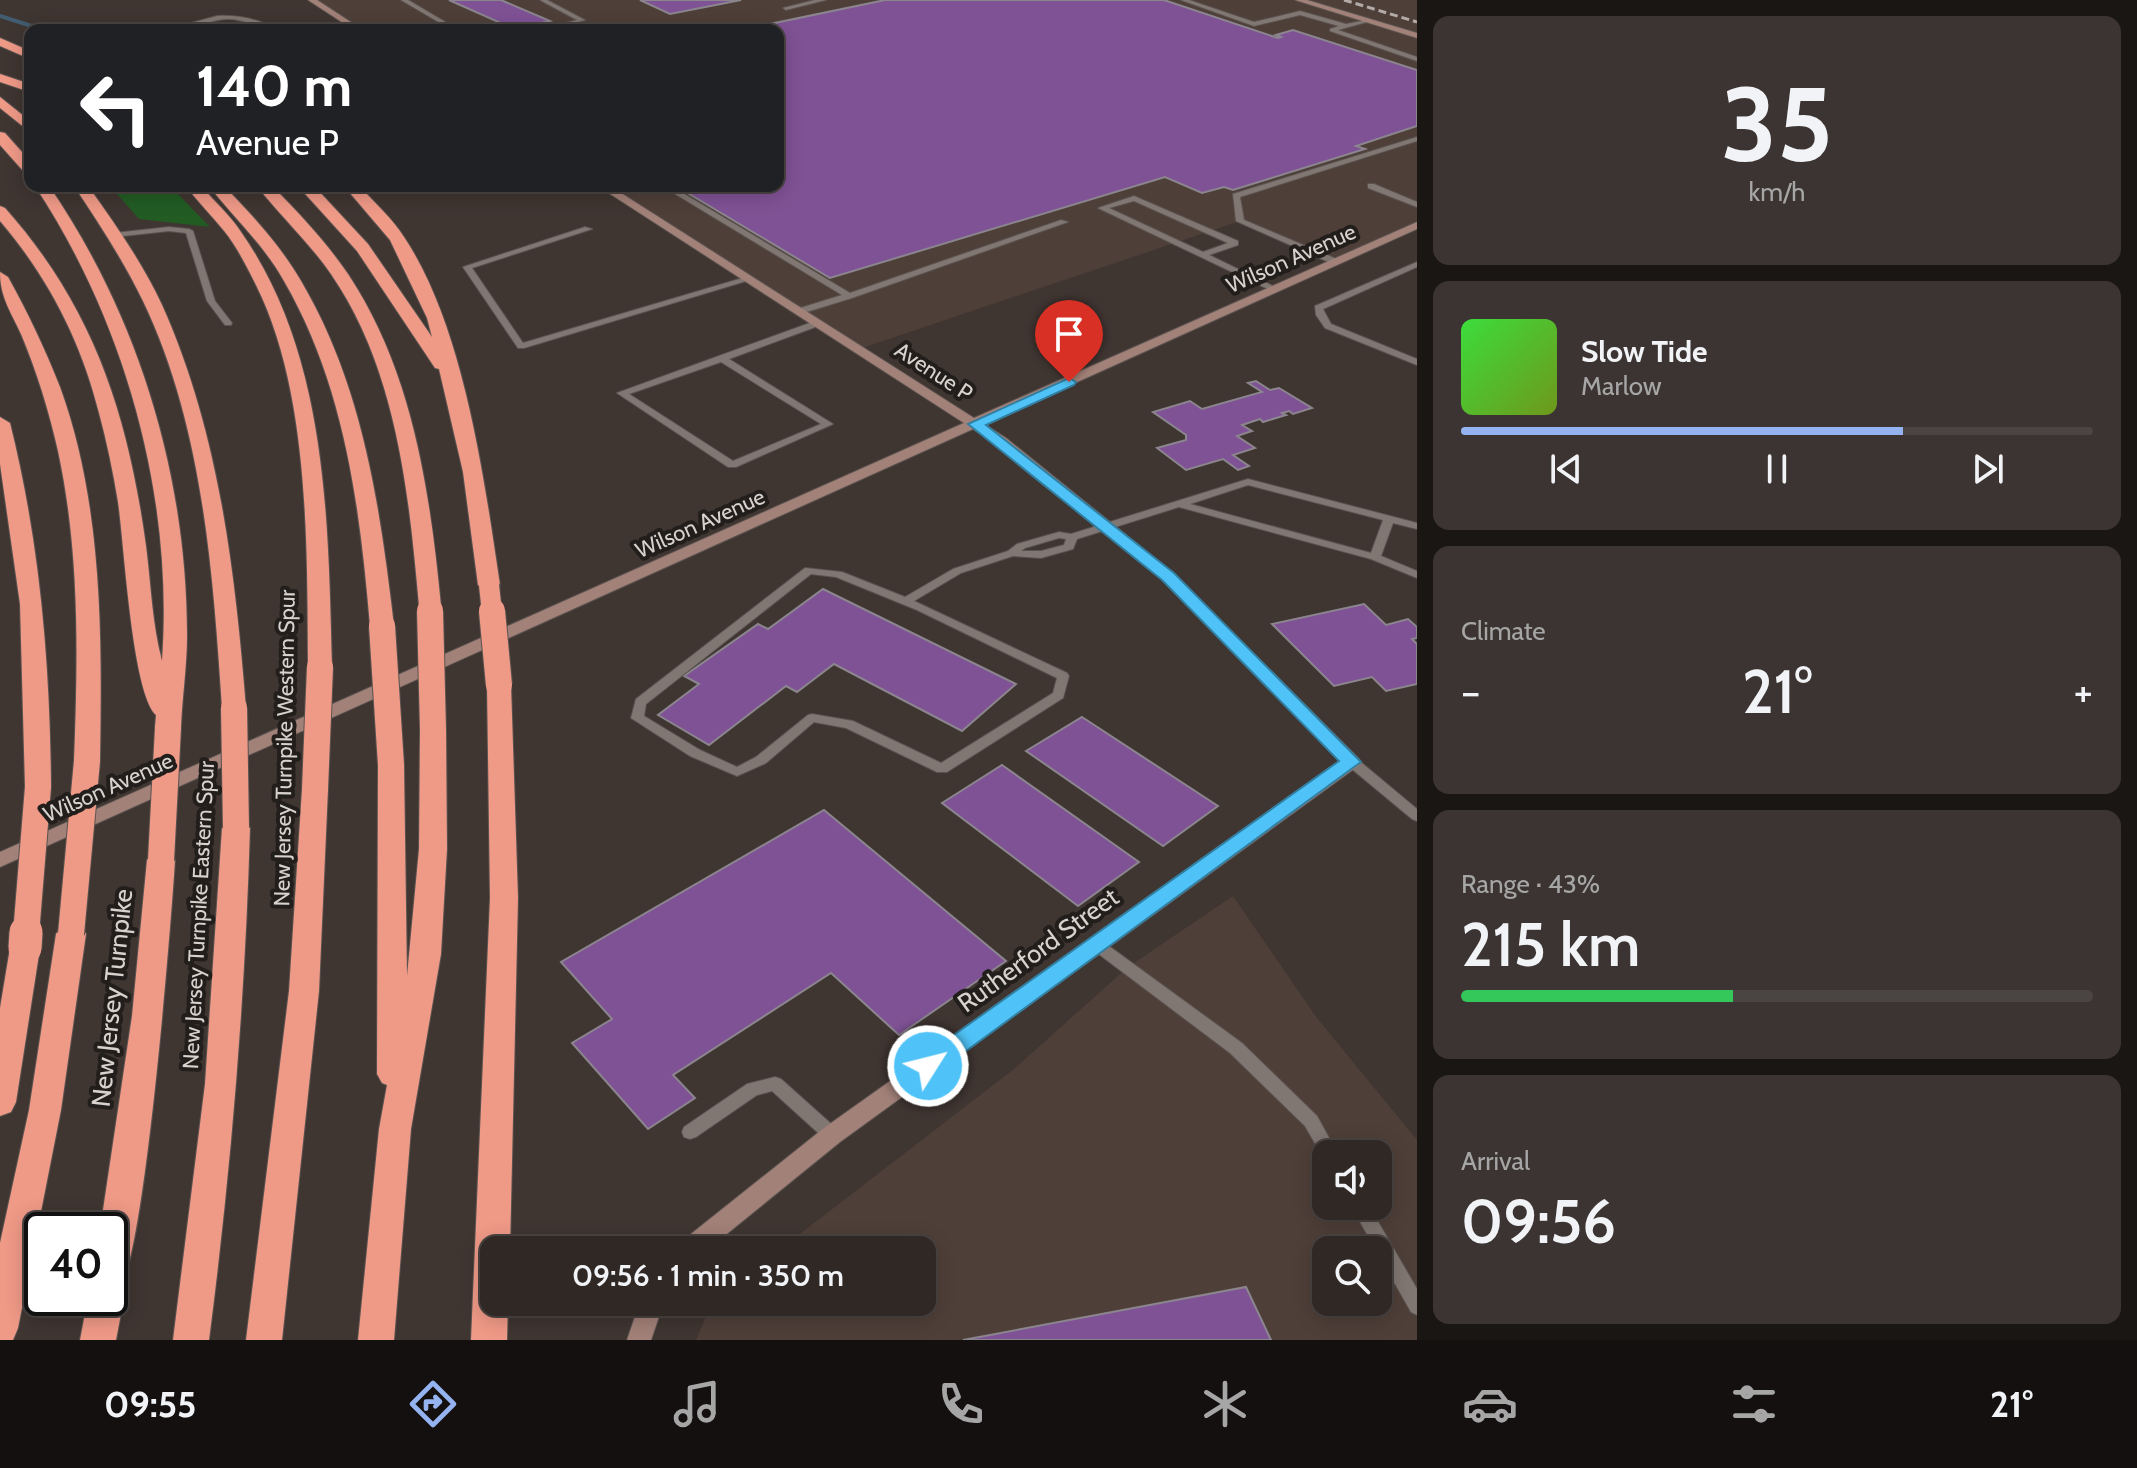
<!DOCTYPE html>
<meta charset="utf-8">
<style>
body{margin:0;font-family:Cabin,sans-serif;background:#3b3432;color:#f1f3f6;height:100vh;display:flex;flex-direction:column;font-size:30px;white-space:nowrap}
*{box-sizing:border-box;margin:0}
p{font-size:26px;color:#a7a6a7}
.icon{flex:none;width:44px;height:44px;fill:none;stroke:currentColor;stroke-width:2;stroke-linecap:round;stroke-linejoin:round}
.map{position:relative;flex:1;overflow:hidden}
.details{display:flex;flex-direction:column;gap:16px;padding:16px;background:#1a1614;width:720px}
.details>*{flex:none}
.top-card{position:absolute;left:24px;top:24px;width:760px;height:168px;border-radius:16px;box-shadow:0 4px 20px #0003,0 0 0 2px #4a4442;background:#202124;color:#fff;overflow:hidden}
.fabs{position:absolute;left:1312px;top:1140px;display:grid;gap:16px}
.fabs a{display:grid;place-items:center;width:80px;height:80px;border-radius:16px;background:#2f2825;box-shadow:0 4px 20px #0003,0 0 0 2px #4a4442;font-size:40px}
.speed{position:absolute;left:24px;top:1212px;display:flex;gap:16px;font-size:40px;font-weight:700;text-align:center}
.speed>*{display:grid;place-content:center;width:104px;height:104px;border-radius:50%;background:#2f2825;box-shadow:0 4px 20px #0003,0 0 0 2px #4a4442;line-height:1}
.speed .limit{border:4px solid #111;border-radius:12px;background:#fff;color:#111}
.pin{position:absolute;display:grid;place-items:center;width:68px;height:68px;color:#fff;margin:-82px -34px;border-radius:50% 50% 50% 0;rotate:-45deg;box-shadow:0 0 8px #0007}
.pin .icon{rotate:45deg}
.me{position:absolute;width:88px;margin:-44px;rotate:54deg;stroke-linejoin:round;filter:drop-shadow(0 0 6px #0008)}
.turn{display:flex;align-items:center;gap:28px;height:168px;padding:0 40px;font-size:36px}
.turn .icon{width:104px;height:104px;stroke-width:2.5}
.turn b{display:block;font-size:56px;line-height:68px}
.big{font-size:60px;font-weight:600;line-height:1.1}
.details .card{flex:1;display:flex;flex-direction:column;justify-content:center;gap:12px;min-width:0;padding:0 28px;border-radius:16px;background:#3b3432}
.details .dial{align-items:center;gap:0}
.dial b{font-size:104px;line-height:1}
.song{display:flex;align-items:center;gap:24px}
.cover{width:96px;height:96px;border-radius:12px;background:linear-gradient(135deg,hsl(120 70% 55%),hsl(80 70% 35%))}
.played{height:8px;border-radius:4px;background:linear-gradient(90deg,#95b2f1 70%,#4a4442 70%)}
.keys{display:flex;justify-content:space-around;direction:ltr}
.heat{display:flex;justify-content:space-between;align-items:center;font-size:44px;direction:ltr}
.charge{height:12px;border-radius:6px;background:linear-gradient(90deg,#34c759 43%,#4a4442 0)}
.trip{position:absolute;left:480px;top:1236px;width:456px;height:80px;border-radius:16px;background:#2f2825;box-shadow:0 4px 20px #0003,0 0 0 2px #4a4442;font-weight:600;line-height:80px;text-align:center}
.menu{display:flex;height:128px;justify-content:space-around;align-items:center;background:#13100f;color:#a7a6a7}
.menu .icon{width:56px;height:56px}
.menu .current{color:#95b2f1}
.menu b{font-size:36px;color:#f1f3f6}
main{display:flex;flex:1;min-height:0}
.map>svg:first-child{display:block}
.built{fill:#4f3f39;fill-rule:evenodd}
.green{fill:#225c23}
.lines{fill:none;stroke-linecap:round;stroke-linejoin:round}
.stream{stroke:#425c70;stroke-width:4}
.building{fill:#7f5295;stroke:#8b858e;stroke-width:2}
.lane-casing{stroke:#5b5350;stroke-width:2}
.secondary-casing{stroke:#5b5350;stroke-width:2}
.highway-casing{stroke:#5b5350;stroke-width:2}
.lane{fill:#817772;fill-rule:evenodd}
.secondary{fill:#a28178;fill-rule:evenodd}
.highway{fill:#ef9987;fill-rule:evenodd}
.rail{stroke:#b2aba8;stroke-width:3;stroke-dasharray:8 4;stroke-linecap:butt}
.highway-bridge-far2-casing{stroke:#5b5350;stroke-width:22;stroke-linecap:butt}
.highway-bridge-far1-casing{stroke:#5b5350;stroke-width:28;stroke-linecap:butt}
.highway-bridge-casing{stroke:#5b5350;stroke-width:35;stroke-linecap:butt}
.highway-bridge-far2{stroke:#ef9987;stroke-width:20}
.highway-bridge-far1{stroke:#ef9987;stroke-width:26}
.highway-bridge{stroke:#ef9987;stroke-width:33}
.route{fill:#4fc3f7;stroke:#337fa1;stroke-width:2}
.labels{text-anchor:middle;stroke-width:8;stroke-linejoin:round;paint-order:stroke}
.street-label{font-size:22px;fill:#d8d2cf;stroke:#221e1c}
.near-street-label{font-size:26px;fill:#d8d2cf;stroke:#221e1c}
</style>
<main>
<div class="map">
<svg width="1417" height="1340" viewBox="0 0 1417 1340">
<rect width="100%" height="100%" fill="#3f3531"/>
<path class="built" d="M309,0H1417V223L1340,260L1243,220L859,349L602,186H778V30H357Z
M1233,896L1317,1018L1417,1140V1340H696L712,1302H922V1250H779L1014,1069L1128,967ZM1326,1154H1378V1206H1326ZM1326,1250H1378V1302H1326Z"/>
<path class="green" d="M110,186H170L210,227L139,219Z"/>
<g class="lines">
<path class="stream" d="M0,16L44,30"/>
</g>
<path class="building" d="M449,0H501L550,21L514,29Z
M640,0H741L670,14Z
M885,0H1164L1278,38L1281,37L1276,35L1293,30L1417,70V126L1356,146L1365,149L1233,190L1224,187L1202,193L1165,177L830,278L676,186H778V30H741Z
M1256,381L1270,390L1279,388L1312,408L1293,414L1289,411L1282,413L1286,415L1263,422L1260,419L1242,425L1252,431L1237,436L1255,448L1233,455L1249,466L1238,470L1223,459L1186,470L1157,448L1186,440V435L1153,412L1190,401L1202,409L1262,392L1248,383Z
M823,589L1016,684L962,731L834,664L797,692L786,686L709,745L658,715L699,684L684,676L758,624L768,629Z
M1364,604L1386,625L1408,619L1417,627V638L1412,639L1417,644V684L1386,691L1372,677L1334,686L1272,624Z
M1082,717L1218,806L1163,846L1026,751Z
M1002,765L1139,862L1078,906L942,803Z
M824,810L1006,961L899,1035L831,973L673,1075L695,1098L648,1129L572,1043L612,1019L561,962Z
M1246,1287L1271,1340H963Z"/>
<g class="lines">
<g class="lane-casing">
<path id="lane" d="M401,0H408L459,30H452Z
M540,0H547L585,20L549,30H539L577,20Z
M815,0H826L786,10L783,8Z
M1181,0H1189L1254,22L1300,11L1346,24L1367,20V22L1338,30L1417,57V61L1330,31V29L1339,26L1300,15L1254,26Z
M217,16C239,15 259,19 278,30C261,30 246,19 228,19C210,19 194,30 177,30L191,23Z
M118,26L164,28L167,30L116,29Z
M687,27L685,30H671Z
M1417,137V141L1240,197L1244,220L1339,260V264H1333L1236,221L1233,194Z
M1368,184H1374L1417,202V207L1368,188Z
M662,186H671L850,293L1061,220L1068,222L852,298L800,314L796,311L797,309L842,295Z
M1134,196L1238,241V245L1209,255L1279,289L1272,291L1098,208ZM1134,201L1228,243L1203,252L1109,208Z
M169,227L189,229L193,231L215,301L232,323L231,325H225L207,301L186,233L169,231L114,237L110,235L114,233Z
M585,227L592,229L472,268L523,343L746,277L753,279L524,348H518L463,267Z
M1417,262V267L1323,309L1331,324L1417,359V365L1325,328L1316,315L1315,306Z
M818,320L821,321V325L729,359L833,424L736,467H728L617,393ZM721,362L821,424L733,461L629,394Z
M1248,479L1417,523V529L1393,523L1381,556L1417,571V578L1371,559L1179,507L1077,539L1073,549L1041,558L1013,556L961,573L914,601L1067,673L1069,676L1063,698L947,772H937L846,728L814,722L766,763L737,776L690,756L631,718L636,699L805,568L842,572L905,597L953,569L1008,551L1017,544L1059,532L1071,534ZM1248,485L1383,520L1371,553L1190,504ZM1059,538L1066,539L1064,545L1041,551H1021L1025,548ZM811,574L836,577L917,610L1057,678L1053,693L941,763L853,721L812,714L808,715L756,757L737,767L700,750L644,716L646,704Z
M1352,758L1357,759L1417,809V821L1412,819L1347,765L1346,762L1347,759Z
M1097,939L1102,941L1242,1043L1317,1116L1338,1154H1326V1160L1324,1159L1305,1126L1230,1053L1092,949L1090,945L1092,941Z
M775,1077L781,1079L838,1130L840,1135L838,1140L832,1142L826,1140L772,1091L757,1095L696,1137L690,1139L684,1137L682,1132L684,1127L747,1084Z
M1351,1206H1369L1417,1289V1315L1411,1312L1378,1254V1250H1376Z"/>
</g>
<g class="secondary-casing">
<path id="secondary" d="M308,0H317L363,30H354Z
M1295,0H1307L1417,33V38Z
M598,186H610L974,418L1417,222V229L984,424L1006,438L1173,573L1358,758L1361,762L1358,766L840,1142L707,1250H677L681,1242L824,1128L1341,761L1163,579L996,444L973,429L0,867V852L964,423Z
M640,1302H664L651,1340H627Z"/>
</g>
<g class="highway-casing">
<path id="highway" d="M0,38L30,51V59L0,46Z
M0,74L30,84V92L0,82Z
M0,97L30,121V132L0,108Z
M0,132L5,133L30,161V174L25,173L0,145Z
M35,186H49C139,317 187,477 187,636C187,667 182,698 181,728L177,734L168,736L159,734L155,728L156,715C132,693 124,542 118,502C113,472 107,442 99,413C81,341 48,277 0,221V206L5,208C94,308 128,415 146,546C151,585 152,623 162,661C174,496 125,322 35,186Z
M74,186H88C115,224 142,262 162,305C219,432 235,571 246,708L243,714H225L222,708C213,572 203,426 143,301C123,260 99,223 74,186Z
M186,186H201C214,201 230,215 241,232C328,356 328,521 332,667L328,672H312L308,667C307,548 310,393 256,285C247,267 237,247 225,232C212,216 198,202 186,186Z
M209,186H224C252,215 280,245 301,281C363,386 380,507 394,626L390,631H374L370,626C360,508 345,386 284,281C264,245 234,218 209,186Z
M257,186H272C300,214 326,242 348,274C413,372 430,492 441,606L438,611H422L419,606C409,494 397,370 331,274C309,242 281,217 257,186Z
M298,186H314L368,244L432,337L427,318L390,240L344,186H359C374,202 392,218 404,237C464,327 484,478 500,585L497,590L489,592L478,585L463,472L439,369L435,368L357,251Z
M0,272L8,277C28,313 45,349 60,387C103,505 102,637 100,761L96,767L87,770L78,767L74,761C78,657 80,553 58,451C49,411 37,372 21,334C11,312 0,297 0,272Z
M0,417L10,423C40,543 50,663 51,787L47,793L38,796L29,793L25,787L20,604L0,464Z
M499,677L508,680L511,685L518,898L510,1250H494V1302H508L507,1340H471L490,898L487,685L490,680Z
M433,722L442,724L446,730L447,849L441,954L411,1129L394,1340H358L379,1129L387,1085L382,1083L377,1074L378,765L382,759L391,756L400,759L404,765L407,976L419,849L420,730L424,724Z
M315,780L324,783L328,789L319,991L282,1340H246L289,991L302,789L306,783Z
M236,818L246,821L250,828C245,1000 231,1170 209,1340H173L205,1084L222,828L226,821Z
M161,850L171,853L175,860C172,913 144,1268 119,1286L124,1298L116,1340H80L88,1298H110V1230H100L132,1016L147,860L151,853Z
M71,923L81,926L86,934L61,1110L18,1328L13,1340H0V1243L29,1110L56,934L61,926Z
M25,937L35,940L40,948L16,1102L11,1112L0,1116V1008L10,948L15,940Z"/>
</g>
<use href="#lane" class="lane"/>
<use href="#secondary" class="secondary"/>
<use href="#highway" class="highway"/>
<path class="rail" d="M1344,0L1417,22"/>
<g class="highway-bridge-far2-casing">
<path id="highway-bridge-far2" d="M489,585L492,613
M430,606V613"/>
</g>
<g class="highway-bridge-far1-casing">
<path id="highway-bridge-far1" d="M430,611L433,730
M492,611L499,685
M382,626L391,765
M234,708L236,828
M315,789L320,667
M161,860L168,728
M26,934L38,787
M71,934L87,761"/>
</g>
<g class="highway-bridge-casing">
<path id="highway-bridge" d="M25,948L26,932"/>
</g>
<use href="#highway-bridge-far2" class="highway-bridge-far2"/>
<use href="#highway-bridge-far1" class="highway-bridge-far1"/>
<use href="#highway-bridge" class="highway-bridge"/>
</g>
<path class="route" d="M1069,378L1076,382L1074,385L986,425L1174,573L1361,762L936,1073L928,1076L920,1073L916,1066L920,1059L1339,761L1162,580L968,424Z"/>
<g class="labels">
<g class="street-label">
<text transform="translate(1291 258) rotate(-24)" y="8">Wilson Avenue</text>
<text transform="translate(934 371) rotate(33)" y="8">Avenue P</text>
<text transform="translate(700 523) rotate(-24)" y="8">Wilson Avenue</text>
<text transform="translate(284 748) rotate(-89)" y="8">New Jersey Turnpike Western Spur</text>
<text transform="translate(108 787) rotate(-24)" y="8">Wilson Avenue</text>
<text transform="translate(198 915) rotate(-87)" y="8">New Jersey Turnpike Eastern Spur</text>
</g>
<g class="near-street-label">
<text transform="translate(1038 950) rotate(-36)" y="9">Rutherford Street</text>
<text transform="translate(112 998) rotate(-84)" y="9">New Jersey Turnpike</text>
</g>
</g>
</svg>
<div class="fabs">
<a><svg class="icon" aria-label="sound" viewBox="0 0 24 24"><path d="M4 9h4l5-4v14l-5-4H4zM17 9q2 3 0 6"/></svg></a>
<a><svg class="icon" aria-label="search" viewBox="0 0 24 24"><circle cx="10" cy="10" r="6"/><path d="M15 15l6 6"/></svg></a>
</div>
<div class="speed"><div class="limit">40</div></div>
<div class="pin" style="left:1069px;top:382px;background:#d93025"><svg class="icon" aria-label="arrive" viewBox="0 0 24 24"><path d="M6 21V4h12l-3 4 3 4H6"/></svg></div>
<svg class="me" style="left:928px;top:1066px" viewBox="-20 -20 40 40"><circle r="17" fill="#4fc3f7" stroke="#fff" stroke-width="3"/><path d="M0-11L8 9 0 5-8 9z" fill="#fff"/></svg>
<div class="trip">09:56 · 1 min · 350 m</div>
<div class="top-card">
<div class="turn"><svg class="icon" aria-label="left" viewBox="0 0 24 24"><path d="M17 20v-9H6M10 6l-5 5 5 5"/></svg><div><b>140 m</b>Avenue P</div></div>
</div>
</div>
<section class="details">
<div class="card dial"><b>35</b><p>km/h</p></div>
<div class="card">
<div class="song"><i class="cover"></i><div><b>Slow Tide</b><p>Marlow</p></div></div>
<div class="played"></div>
<div class="keys"><svg class="icon" aria-label="previous" viewBox="0 0 24 24"><path d="M18 5L8 12l10 7zM5 5v14"/></svg><svg class="icon" aria-label="pause" viewBox="0 0 24 24"><path d="M8 5v14M16 5v14"/></svg><svg class="icon" aria-label="next" viewBox="0 0 24 24"><path d="M6 5l10 7-10 7zM19 5v14"/></svg></div>
</div>
<div class="card"><p>Climate</p>
<div class="heat"><a>−</a><b class="big">21°</b><a>+</a></div>
</div>
<div class="card"><p>Range · 43%</p><b class="big">215 km</b><div class="charge"></div></div>
<div class="card"><p>Arrival</p><b class="big">09:56</b></div>
</section>
</main>
<nav class="menu">
<b>09:55</b>
<svg class="icon current" aria-label="directions" viewBox="0 0 24 24"><path d="M12 3l9 9-9 9-9-9zM9 14v-3h6M13 9l2 2-2 2"/></svg>
<svg class="icon" aria-label="music" viewBox="0 0 24 24"><path d="M9 18V5l10-2v13"/><circle cx="6" cy="18" r="3"/><circle cx="16" cy="16" r="3"/></svg>
<svg class="icon" aria-label="phone" viewBox="0 0 24 24"><path d="M5 4h4l2 5-3 2q2 4 5 5l2-3 5 2v4C11 20 4 13 5 4z"/></svg>
<svg class="icon" aria-label="climate" viewBox="0 0 24 24"><path d="M12 3v18M4 7l16 10M4 17L20 7"/></svg>
<svg class="icon" aria-label="car" viewBox="0 0 24 24"><path d="M5 17H2v-5l4-1 3-4h7l3 4 3 1v5h-3M9 17h6M6 11h13"/><circle cx="7" cy="17" r="2"/><circle cx="17" cy="17" r="2"/></svg>
<svg class="icon" aria-label="filters" viewBox="0 0 24 24"><path d="M4 7h16M4 17h16"/><circle cx="9" cy="7" r="2"/><circle cx="15" cy="17" r="2"/></svg>
<b>21°</b>
</nav>
